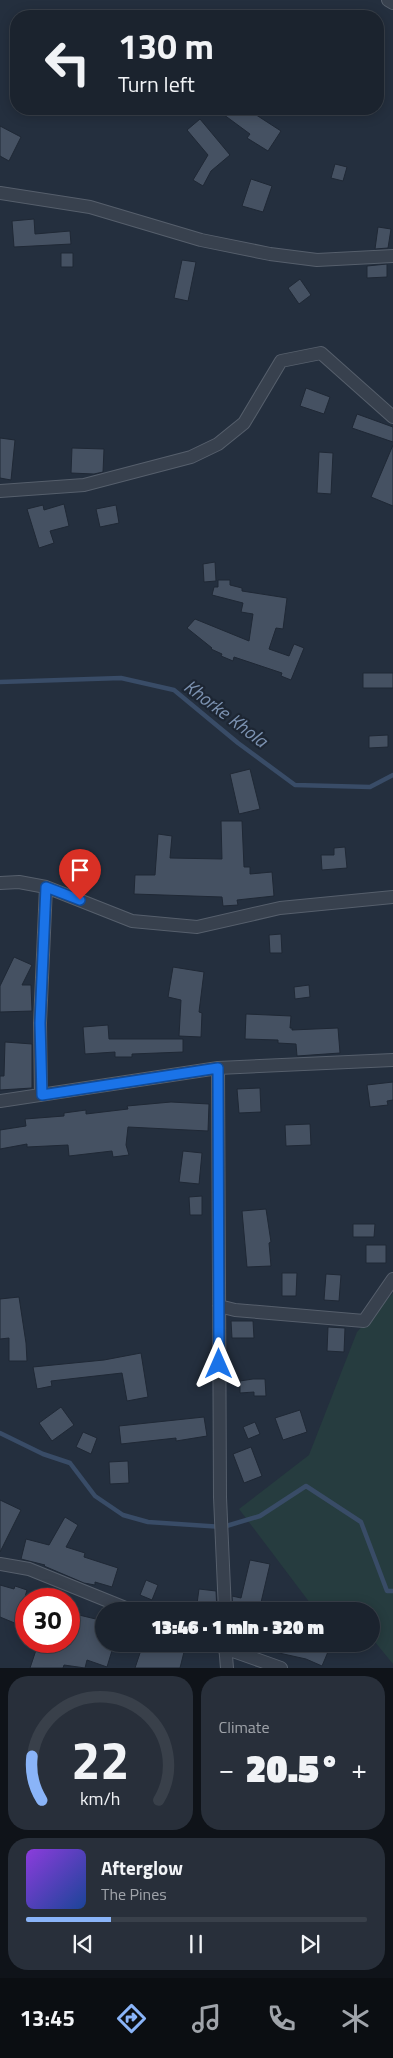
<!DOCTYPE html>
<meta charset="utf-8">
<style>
body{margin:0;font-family:"Titillium Web",sans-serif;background:#282f3a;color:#f1f3f6;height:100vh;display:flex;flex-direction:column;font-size:19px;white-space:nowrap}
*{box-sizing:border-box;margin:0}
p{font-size:16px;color:#a0a4aa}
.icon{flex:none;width:28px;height:28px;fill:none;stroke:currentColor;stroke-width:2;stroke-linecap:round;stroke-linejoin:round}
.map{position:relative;height:1668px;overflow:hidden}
.sheet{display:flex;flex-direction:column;gap:8px;padding:8px;background:#0f1319;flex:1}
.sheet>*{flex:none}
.guide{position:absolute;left:10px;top:10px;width:374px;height:105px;border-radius:20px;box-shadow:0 2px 12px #0003,0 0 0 1px #39404a;background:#1b232e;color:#f1f3f6;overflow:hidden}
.speed{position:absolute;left:15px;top:1588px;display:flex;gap:10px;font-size:25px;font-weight:700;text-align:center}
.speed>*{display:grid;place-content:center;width:65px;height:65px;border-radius:50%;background:#1b232e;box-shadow:0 2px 12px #0003,0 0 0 1px #39404a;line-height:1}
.speed .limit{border:8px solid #d22;background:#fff;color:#111}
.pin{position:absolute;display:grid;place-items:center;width:42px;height:42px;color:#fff;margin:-51px -21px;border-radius:50% 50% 50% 0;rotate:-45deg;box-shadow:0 0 5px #0007}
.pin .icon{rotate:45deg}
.me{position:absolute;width:55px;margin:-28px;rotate:0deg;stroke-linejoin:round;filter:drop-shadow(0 0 4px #0008)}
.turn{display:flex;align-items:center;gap:18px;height:105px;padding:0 25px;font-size:22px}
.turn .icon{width:65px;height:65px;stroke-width:2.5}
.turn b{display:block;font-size:35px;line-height:42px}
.big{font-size:38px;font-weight:800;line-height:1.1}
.sheet .card{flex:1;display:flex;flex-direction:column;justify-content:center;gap:8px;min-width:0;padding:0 18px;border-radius:20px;background:#282f3a}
.sheet .dial{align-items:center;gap:0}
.dial svg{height:130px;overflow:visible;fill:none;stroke:#39404a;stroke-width:7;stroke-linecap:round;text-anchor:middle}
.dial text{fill:#f1f3f6;stroke:none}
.song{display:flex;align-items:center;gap:15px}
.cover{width:60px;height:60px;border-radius:8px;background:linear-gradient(135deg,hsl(270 70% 55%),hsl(220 70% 35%))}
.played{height:5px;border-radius:2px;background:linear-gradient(90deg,#8ab4f8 25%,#39404a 25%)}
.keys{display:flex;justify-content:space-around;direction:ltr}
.heat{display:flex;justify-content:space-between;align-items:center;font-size:28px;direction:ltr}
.sheet .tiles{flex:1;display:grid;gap:8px;grid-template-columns:1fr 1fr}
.card:last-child{grid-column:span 2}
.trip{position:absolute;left:95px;top:1602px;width:285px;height:50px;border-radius:25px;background:#1b232e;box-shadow:0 2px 12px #0003,0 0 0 1px #39404a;font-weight:800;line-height:50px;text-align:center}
.tab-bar{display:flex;height:80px;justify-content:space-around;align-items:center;background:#0b0e12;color:#a0a4aa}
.tab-bar .icon{width:35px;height:35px}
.tab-bar .active{color:#8ab4f8}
.tab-bar b{font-size:22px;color:#f1f3f6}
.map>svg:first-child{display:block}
.green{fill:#263c3f}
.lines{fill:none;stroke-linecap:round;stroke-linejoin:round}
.stream{stroke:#394c67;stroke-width:4.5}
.building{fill:#455162;stroke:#1f2835}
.minor-casing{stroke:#565f6c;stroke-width:14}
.minor{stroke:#38414e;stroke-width:12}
.route-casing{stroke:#114b97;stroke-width:12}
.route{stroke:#1a73e8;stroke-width:9}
.labels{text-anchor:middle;stroke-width:4.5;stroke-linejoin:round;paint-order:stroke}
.water-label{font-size:19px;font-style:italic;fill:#7c92b1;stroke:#1d2633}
</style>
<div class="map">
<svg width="393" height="1668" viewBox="0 0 393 1668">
<rect width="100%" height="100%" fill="#242f3e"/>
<path class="green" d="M393,1293V1664L371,1637V1611H324L310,1603L239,1509L309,1455L357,1332Z"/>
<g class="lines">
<path class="stream" d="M0,682L121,678L174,690L238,743L295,785L370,787L393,775
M0,1433L43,1454L70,1463L95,1496L123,1515L148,1522L223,1527L260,1516L306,1486L361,1522L387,1591H393"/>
</g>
<path class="building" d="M216,109H247L281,131L268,151L247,138L250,134Z
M200,119L230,155L211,171L203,186L193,180L208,155L187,130Z
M0,126L21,137L9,161L0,156Z
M335,164L347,167L343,181L331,178Z
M251,179L272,186L263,212L242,206Z
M34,219L35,234L70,231L71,244L14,247L12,221Z
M378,227L391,229L388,248L375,249Z
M61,253H73V267H61Z
M182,260L196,262L188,301L174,298Z
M387,264V277L367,278V266Z
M300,279L311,295L299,304L288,288Z
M306,388L330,397L324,414L300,406Z
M357,414L393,427V442L352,428Z
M0,438L15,440L11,480L0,478Z
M393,445V506L371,497Z
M72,448L104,449L103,472L94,474L71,473Z
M319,452L333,453L331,494L317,493Z
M64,504L69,526L50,531L54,543L39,548L27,509L43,505L44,510Z
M116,505L119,523L100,527L96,509Z
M215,562L216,581L204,582L203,564Z
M218,580H230V585L242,588V591L287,598L283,629L276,628L269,649L289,656L294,644L304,648L291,680L281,676L282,673L234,657L233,661L221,656L222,654L211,649L212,648L187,628L195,619L249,641L253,614L241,612L243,603L212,595L214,587H218Z
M363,673H393V688H363Z
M388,735V747L369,748V736Z
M250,769L260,809L239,814L230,774Z
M221,821H242L244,867H250V874L272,872L274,896L237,900L238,905L223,906L222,897L134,894L135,875H155L158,834L172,836L170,858L222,859Z
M345,847L347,868L322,870L321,855H334V848Z
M281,934L282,953H270L269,935Z
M14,957L32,965L22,985H31L32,1011L0,1012V986Z
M173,967L204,972L199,1012L202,1013L201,1037L179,1036L181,1000L168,997Z
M309,985L310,997L295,999L294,987Z
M246,1014L291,1016L290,1028H292V1030L338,1028L340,1053L297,1056L296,1044L278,1043V1040L245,1039Z
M108,1025L109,1039H183V1052L132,1054V1057H115V1052L85,1054L83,1027Z
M5,1042L32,1044V1088L0,1090V1076H4Z
M393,1082V1100L387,1101L388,1105L370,1107L367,1085Z
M260,1088L261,1112L239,1113L237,1089Z
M171,1102L209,1104L208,1131L128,1127L126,1145L129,1155L113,1157L112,1151L69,1156L68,1145L27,1147V1144L0,1149V1130L26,1126L25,1119L64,1116V1113L86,1110V1114L128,1109L127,1106Z
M310,1124L311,1145L286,1146L285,1125Z
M183,1151L202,1153L199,1184L179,1182Z
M202,1196V1215H190L189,1197Z
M266,1209L271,1242L269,1243L271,1266L247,1267L242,1211Z
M353,1224H375L374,1237H353Z
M366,1245H386V1263H366Z
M282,1273H297L296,1296H282Z
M326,1274L341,1275L339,1301L324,1300Z
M19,1297L26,1343L27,1361H9V1338L0,1339V1299Z
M231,1321H253L254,1338H232Z
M328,1327L345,1328L344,1352L327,1351Z
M141,1353L148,1397L127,1401L122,1373L51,1381L52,1386L37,1389L33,1367L104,1360Z
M253,1379H265L266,1396H254V1392L240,1393V1381Z
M61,1407L74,1425L52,1441L39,1423Z
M300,1410L307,1432L283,1440L275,1418Z
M204,1417L207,1436L176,1441V1438L121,1444L119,1426Z
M255,1422L260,1434L248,1439L243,1427Z
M83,1432L97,1438L91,1454L76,1447Z
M251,1447L262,1476L244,1483L233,1454Z
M128,1461L129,1483L110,1484L109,1462Z
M0,1500L21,1510L0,1552Z
M65,1517L78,1525L66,1547L85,1553L84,1557L118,1568L112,1587L95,1582V1585L84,1583L44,1566L45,1565L21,1559L26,1539L49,1545Z
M250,1560L270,1564L259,1611H233L232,1596L241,1598Z
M146,1580L158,1585L152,1600L140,1595Z
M0,1585L14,1589L15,1586L27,1590L17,1624L0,1617Z
M199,1589L216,1591L217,1611H196Z
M79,1615L104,1621V1644H114L107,1667L87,1660L85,1668L64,1665L63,1668H30L39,1641H69V1636L73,1637Z
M143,1644H163L162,1647L184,1652L180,1668H135Z
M261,1644H322L330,1647L322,1666L306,1659L261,1649Z"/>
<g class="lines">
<g class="minor-casing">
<path id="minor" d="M388,0L393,3
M0,193L90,207L201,240L270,254L317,260L393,256
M0,491L84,485L191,457L218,444L244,423L281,361L321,353L393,417
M0,883L19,882L46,887L132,921L197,927L280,908L393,897
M218,1068L220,1497L225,1611
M41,1095L40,1023L46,887
M0,1101L218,1068L393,1060
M219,1306L235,1310L364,1321L393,1279
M0,1564L29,1569L133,1611
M213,1644L281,1668
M225,1644L227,1668"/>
</g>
<use href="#minor" class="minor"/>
</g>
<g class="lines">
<g class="route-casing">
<path id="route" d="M80,900L46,887L40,1023L42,1095L218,1068L219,1364"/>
</g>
<use href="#route" class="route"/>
</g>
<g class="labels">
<g class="water-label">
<text transform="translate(226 713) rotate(37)" y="7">Khorke Khola</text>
</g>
</g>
</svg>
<div class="speed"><div class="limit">30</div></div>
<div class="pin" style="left:80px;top:900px;background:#d93025"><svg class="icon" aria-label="arrive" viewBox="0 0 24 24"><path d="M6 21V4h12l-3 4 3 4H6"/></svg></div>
<svg class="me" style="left:219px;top:1364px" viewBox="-20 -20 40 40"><path d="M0-17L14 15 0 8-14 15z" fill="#1a73e8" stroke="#fff" stroke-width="4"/></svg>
<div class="trip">13:46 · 1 min · 320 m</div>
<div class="guide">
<div class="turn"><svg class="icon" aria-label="left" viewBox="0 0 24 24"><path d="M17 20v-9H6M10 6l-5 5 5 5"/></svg><div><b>130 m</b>Turn left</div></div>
</div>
</div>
<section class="sheet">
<div class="tiles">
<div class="card dial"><svg viewBox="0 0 100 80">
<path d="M14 69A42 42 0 1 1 86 69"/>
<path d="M14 69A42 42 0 0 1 8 42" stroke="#8ab4f8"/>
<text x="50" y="56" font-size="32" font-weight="700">22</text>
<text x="50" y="72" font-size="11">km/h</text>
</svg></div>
<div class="card"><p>Climate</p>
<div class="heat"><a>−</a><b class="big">20.5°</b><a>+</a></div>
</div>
<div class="card">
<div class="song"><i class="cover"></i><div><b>Afterglow</b><p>The Pines</p></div></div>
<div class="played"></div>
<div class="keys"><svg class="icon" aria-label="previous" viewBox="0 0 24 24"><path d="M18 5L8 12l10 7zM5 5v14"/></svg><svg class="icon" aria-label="pause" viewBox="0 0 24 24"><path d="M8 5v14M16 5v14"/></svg><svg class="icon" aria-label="next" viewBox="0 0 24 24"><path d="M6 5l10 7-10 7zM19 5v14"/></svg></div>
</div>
</div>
</section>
<nav class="tab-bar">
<b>13:45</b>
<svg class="icon active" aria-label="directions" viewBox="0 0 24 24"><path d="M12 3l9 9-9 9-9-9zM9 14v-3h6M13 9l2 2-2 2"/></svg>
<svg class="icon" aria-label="music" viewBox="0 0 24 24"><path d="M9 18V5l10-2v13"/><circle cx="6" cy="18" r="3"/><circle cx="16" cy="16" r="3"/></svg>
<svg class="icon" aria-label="phone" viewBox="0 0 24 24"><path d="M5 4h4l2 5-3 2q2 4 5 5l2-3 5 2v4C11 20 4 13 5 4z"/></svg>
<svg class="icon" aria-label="climate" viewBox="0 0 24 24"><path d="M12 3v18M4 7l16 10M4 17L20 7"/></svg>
</nav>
